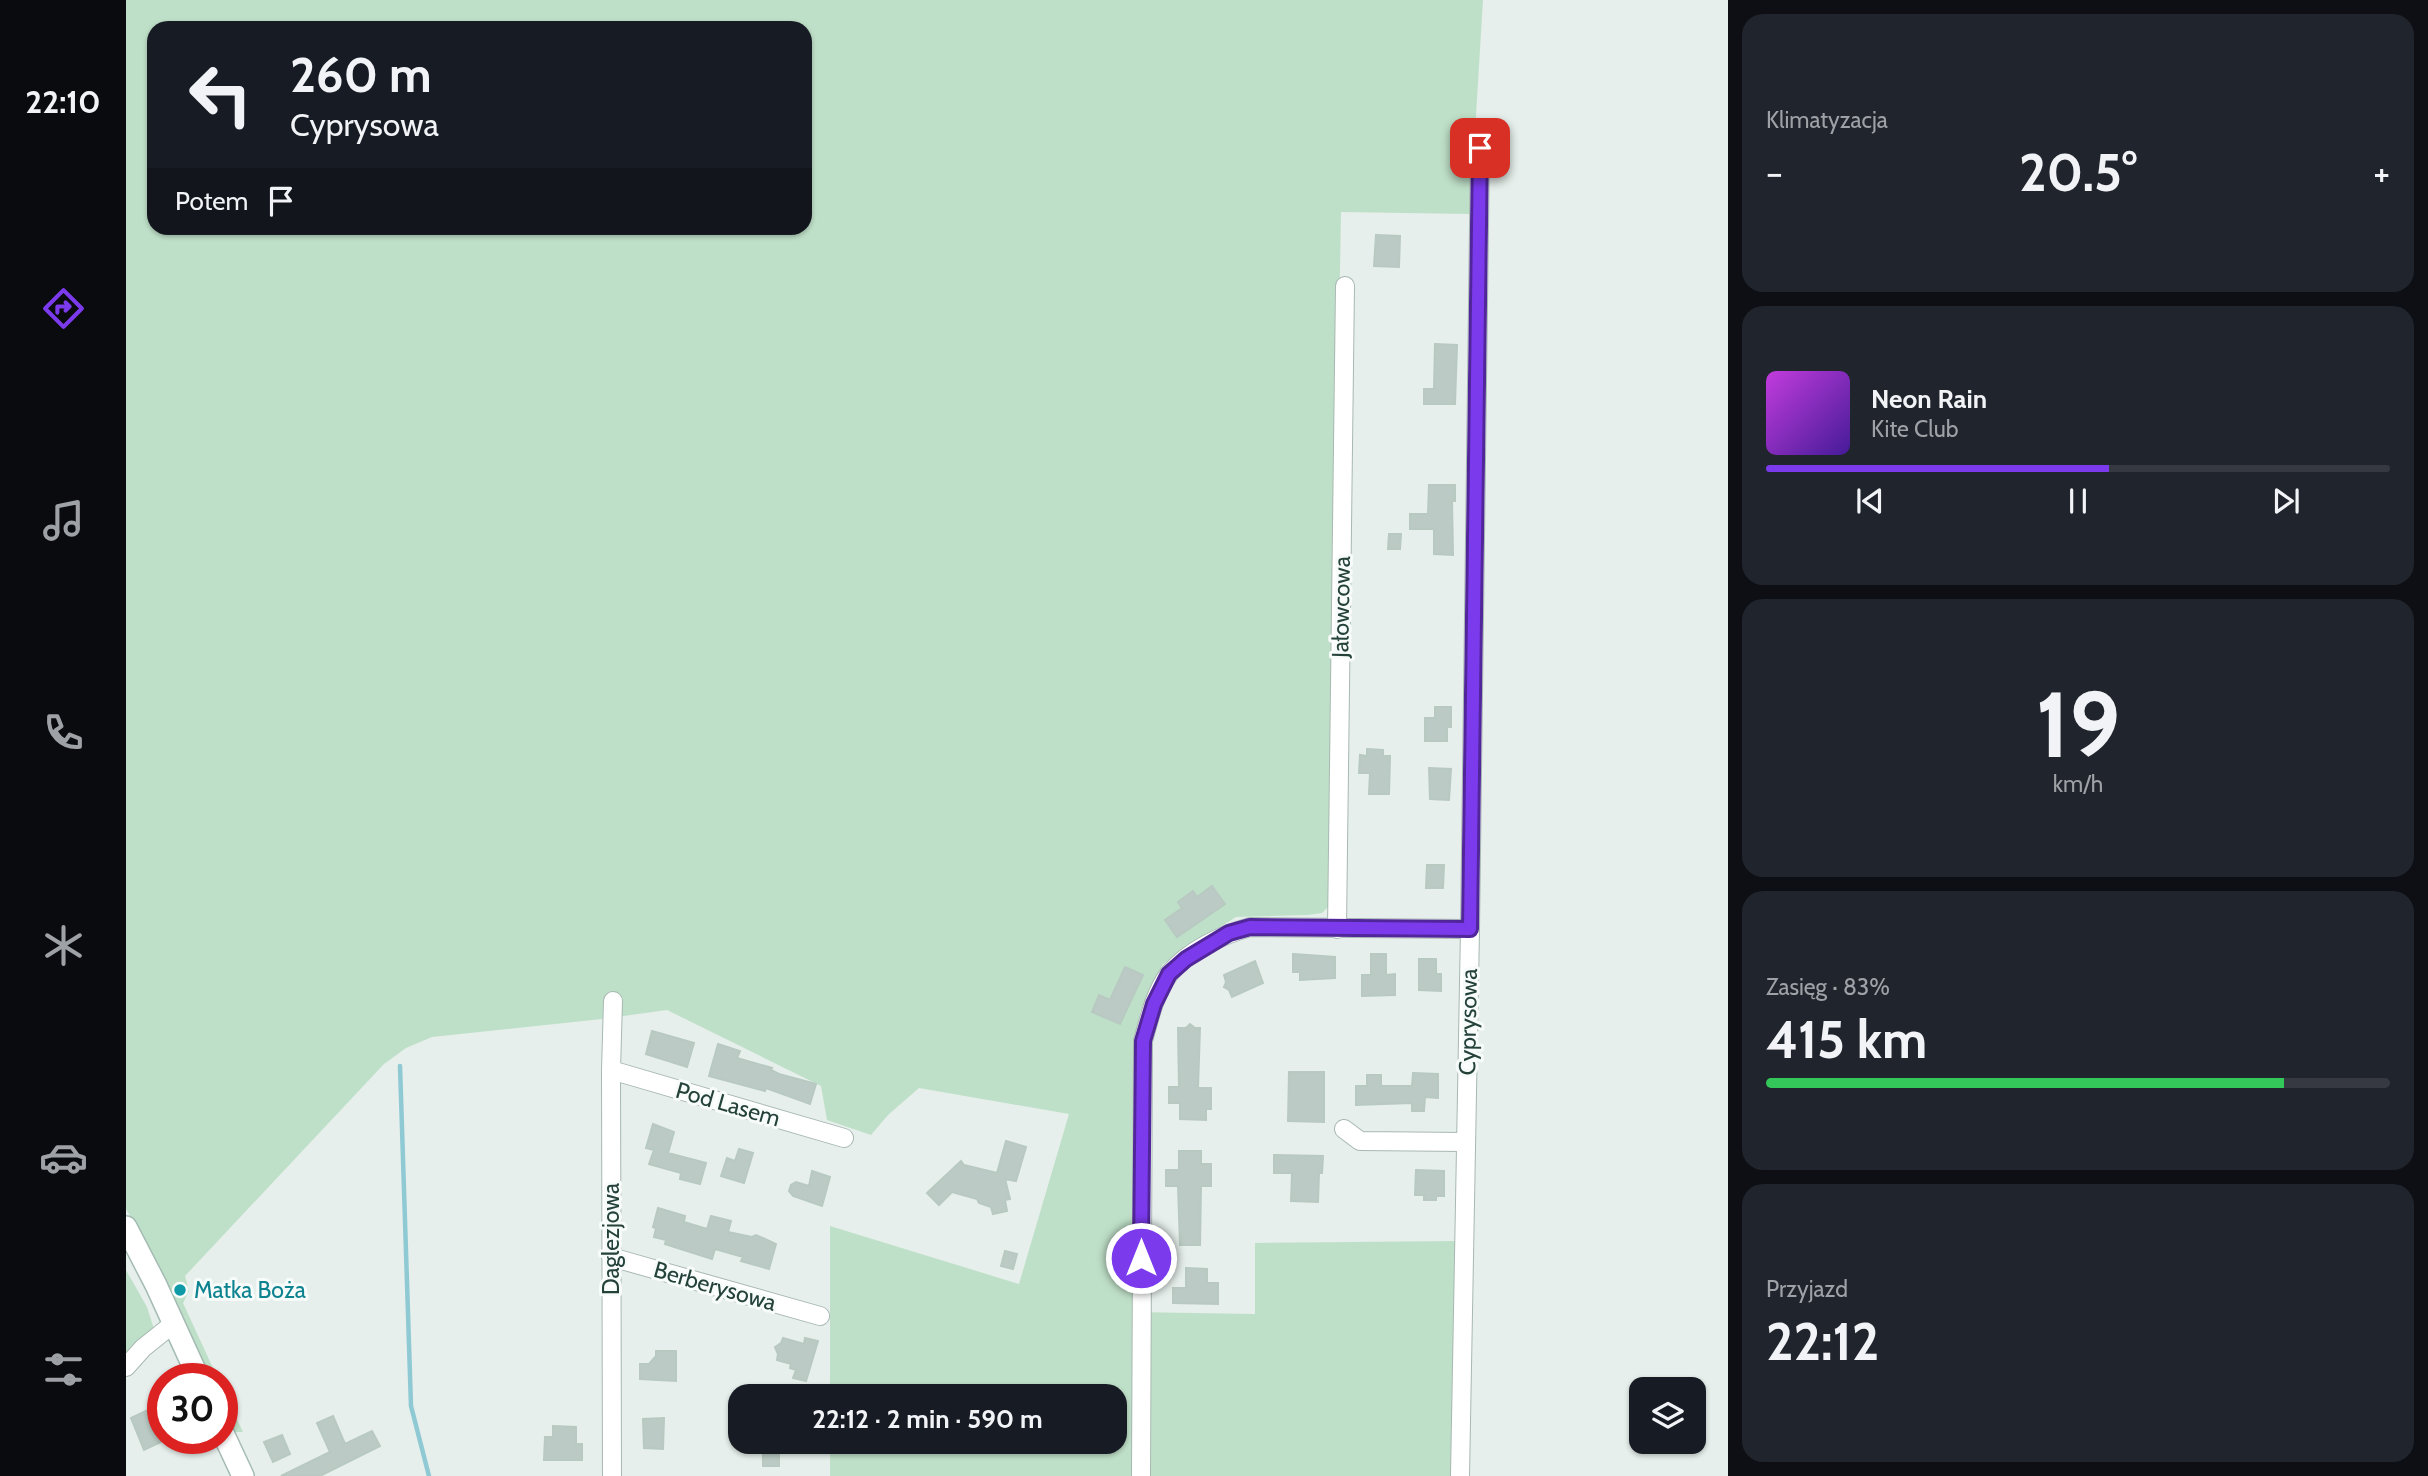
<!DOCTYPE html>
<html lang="pl">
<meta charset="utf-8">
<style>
body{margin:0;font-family:Cabin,sans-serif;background:#20242c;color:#f1f3f6;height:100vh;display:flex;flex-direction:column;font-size:26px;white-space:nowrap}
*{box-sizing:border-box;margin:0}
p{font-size:23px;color:#9ea1a6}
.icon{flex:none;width:38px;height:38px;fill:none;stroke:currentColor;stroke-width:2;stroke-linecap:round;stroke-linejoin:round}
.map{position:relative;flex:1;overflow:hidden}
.side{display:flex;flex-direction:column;gap:14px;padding:14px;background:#0d0f14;width:700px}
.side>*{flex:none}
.banner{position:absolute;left:21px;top:21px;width:665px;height:214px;border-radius:21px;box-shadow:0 2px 5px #0004;background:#171b24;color:#f1f3f6;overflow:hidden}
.fabs{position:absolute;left:1503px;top:1377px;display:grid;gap:14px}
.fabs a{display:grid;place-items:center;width:77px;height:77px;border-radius:14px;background:#171b24;box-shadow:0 2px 5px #0004;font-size:35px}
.speed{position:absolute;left:21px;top:1363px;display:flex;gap:14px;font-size:35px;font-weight:700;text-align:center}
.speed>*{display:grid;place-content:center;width:91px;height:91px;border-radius:50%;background:#171b24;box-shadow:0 2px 5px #0004;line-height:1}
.speed .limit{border:10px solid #d22;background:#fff;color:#111}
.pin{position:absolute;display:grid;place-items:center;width:60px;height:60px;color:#fff;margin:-30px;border-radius:14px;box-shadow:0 4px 10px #0006}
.me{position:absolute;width:77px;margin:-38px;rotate:0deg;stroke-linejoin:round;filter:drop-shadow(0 0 5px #0008)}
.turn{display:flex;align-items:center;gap:24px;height:147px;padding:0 28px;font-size:32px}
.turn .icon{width:91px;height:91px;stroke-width:2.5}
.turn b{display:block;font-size:49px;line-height:60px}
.then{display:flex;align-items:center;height:66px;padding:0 28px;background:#0003;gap:14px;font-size:26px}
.big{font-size:52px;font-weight:800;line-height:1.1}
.side .card{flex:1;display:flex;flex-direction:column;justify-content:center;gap:10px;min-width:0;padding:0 24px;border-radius:21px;background:#20242c}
.side .dial{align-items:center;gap:0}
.dial b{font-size:91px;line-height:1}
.song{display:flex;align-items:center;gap:21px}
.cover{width:84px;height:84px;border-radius:10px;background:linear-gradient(135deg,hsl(290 70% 55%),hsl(260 70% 35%))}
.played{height:7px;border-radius:4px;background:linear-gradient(90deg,#7c3aed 55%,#363941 55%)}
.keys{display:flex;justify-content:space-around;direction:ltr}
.heat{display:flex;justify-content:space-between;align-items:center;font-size:38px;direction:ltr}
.charge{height:10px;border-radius:5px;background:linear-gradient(90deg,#34c759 83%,#363941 0)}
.trip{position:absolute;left:602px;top:1384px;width:399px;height:70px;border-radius:21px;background:#171b24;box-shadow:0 2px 5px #0004;font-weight:800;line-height:70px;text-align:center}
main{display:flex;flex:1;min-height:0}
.tabs{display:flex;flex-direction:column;width:126px;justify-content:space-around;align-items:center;background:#090b0e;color:#9ea1a6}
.tabs .icon{width:49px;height:49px}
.tabs .active{color:#7c3aed}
.tabs b{font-size:32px;color:#f1f3f6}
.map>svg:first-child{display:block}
.green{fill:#bfe0c8;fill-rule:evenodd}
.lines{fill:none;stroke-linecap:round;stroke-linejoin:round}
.stream{stroke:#8ec9d4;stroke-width:4.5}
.building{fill:#bbcac4;stroke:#b8c9c2;stroke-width:2}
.street-casing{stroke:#a8b8b2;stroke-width:20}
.secondary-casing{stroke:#a4bbb3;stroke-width:24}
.street{stroke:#fff;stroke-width:18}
.secondary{stroke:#fff;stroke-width:21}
.route-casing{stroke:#51269a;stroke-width:18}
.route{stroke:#7c3aed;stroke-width:12}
.culture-dot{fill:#0f9aa8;stroke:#f7fbf9;stroke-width:2.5}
.labels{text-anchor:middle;stroke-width:6;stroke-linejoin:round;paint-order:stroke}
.street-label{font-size:23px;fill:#24423a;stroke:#f7fbf9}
.culture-label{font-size:23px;fill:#0d838f;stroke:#f7fbf9;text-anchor:start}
</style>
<main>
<nav class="tabs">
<b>22:10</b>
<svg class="icon active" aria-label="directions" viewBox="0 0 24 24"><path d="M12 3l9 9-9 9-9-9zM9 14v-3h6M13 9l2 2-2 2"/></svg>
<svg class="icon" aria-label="music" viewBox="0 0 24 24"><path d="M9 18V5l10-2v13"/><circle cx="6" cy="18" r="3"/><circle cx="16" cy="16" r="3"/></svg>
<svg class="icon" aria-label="phone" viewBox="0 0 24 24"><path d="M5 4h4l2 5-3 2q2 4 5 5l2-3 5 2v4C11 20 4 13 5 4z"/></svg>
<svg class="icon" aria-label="climate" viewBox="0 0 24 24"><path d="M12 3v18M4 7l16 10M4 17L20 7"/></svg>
<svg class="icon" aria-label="car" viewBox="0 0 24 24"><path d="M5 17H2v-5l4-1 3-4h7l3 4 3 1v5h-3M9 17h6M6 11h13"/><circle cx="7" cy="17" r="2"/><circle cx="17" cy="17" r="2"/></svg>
<svg class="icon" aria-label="filters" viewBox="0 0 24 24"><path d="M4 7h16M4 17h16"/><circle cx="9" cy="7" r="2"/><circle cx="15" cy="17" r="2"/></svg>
</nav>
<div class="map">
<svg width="1602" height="1476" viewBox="0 0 1602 1476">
<rect width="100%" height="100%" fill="#e6efeb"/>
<path class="green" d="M0,0H1357L1344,214L1215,212L1203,906L1196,913L1182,915L1110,917L1037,964L1014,1012L1009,1063L1007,1312L1129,1314V1243L1331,1241L1327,1476H704V1442H989V1396H704V1226L893,1284L943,1114L793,1088L762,1115L745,1135L701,1120L695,1086L541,1010L476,1019L306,1037L280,1048L258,1064L59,1276L63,1291L57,1303L92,1379H82L14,1232L0,1209ZM28,28H679V228H28Z
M0,1270L21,1307L28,1329L0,1358Z
M96,1388L117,1432H106L96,1410Z"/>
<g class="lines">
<path class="stream" d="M274,1066L285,1406L303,1476"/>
</g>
<path class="building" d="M1250,235L1274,236L1273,267L1248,266Z
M1309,344L1331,345L1329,404H1298V389H1308Z
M1303,485H1329V501H1326L1327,555L1308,554V529H1284V514H1302Z
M1263,534H1275L1274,549H1262Z
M1309,707H1325V727H1321V741H1299V718H1309Z
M1241,749L1257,750V756H1264L1263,794H1243L1244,773H1233L1234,755L1241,756Z
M1303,768L1325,769L1323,800L1304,799Z
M1301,865H1318L1317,888H1300Z
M1086,886L1099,904L1051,937L1039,920L1056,908L1052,902L1067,891L1071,897Z
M1167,954L1209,957V978L1174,980V972H1167Z
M1245,954H1260V975L1269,974V995L1236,996V975H1245Z
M1293,959H1310V974H1315V991L1293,990Z
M1129,961L1137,983L1106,997L1103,990L1098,987L1100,982L1098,975Z
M999,967L1017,975L994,1024L966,1012L973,995L984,1000Z
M1064,1024L1069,1028H1074L1072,1088H1085V1109H1080V1120L1054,1119V1103H1043V1087H1053L1052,1028H1060Z
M526,1031L568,1043L561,1067L520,1054Z
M592,1044L614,1051L611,1058L646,1068L645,1070L653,1074L690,1084L684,1104L640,1088L639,1091L583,1076Z
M1163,1072H1198V1122L1162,1121Z
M1287,1073L1312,1074V1098L1299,1097L1298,1111H1286V1103L1230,1105V1086H1241V1075H1255V1086H1286Z
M527,1124L548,1132L542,1153L580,1163L574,1184L554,1179L555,1173L523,1164L528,1150L520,1148Z
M880,1141L900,1147L890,1181L879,1179L884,1199L879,1200L881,1211L867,1214L865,1207L853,1203L851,1199L826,1192L813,1205L801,1193L835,1161L838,1165L871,1173Z
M613,1149L627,1153L618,1183L595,1176L601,1158L609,1161Z
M1053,1151H1075V1164H1085V1186H1075L1074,1245H1054L1052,1186H1040V1170H1053Z
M1148,1155L1197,1156L1196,1173H1193L1192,1202L1165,1201L1166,1173H1148Z
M1290,1170L1318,1171V1196H1310V1200H1298V1195H1289Z
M686,1171L704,1177L696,1206L667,1196L663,1191L665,1185L670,1182L683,1186Z
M532,1208L559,1216L558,1222L581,1229L585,1216L605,1221L602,1232L626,1237L630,1235L650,1244L643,1269L615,1261L617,1257L589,1249L586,1259L539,1244L540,1240L528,1237L530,1228L527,1227Z
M879,1251L891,1254L887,1269L875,1266Z
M1060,1268L1081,1269V1283H1092V1304L1047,1303V1288H1060Z
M657,1338L678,1344L679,1338L692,1341L680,1381L667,1378L670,1370L664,1368L665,1364L651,1360L652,1354L649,1347L655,1343Z
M530,1351H550V1381L514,1379V1364H523L530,1356Z
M26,1408L39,1440L18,1450L5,1418Z
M207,1416L219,1444L246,1431L254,1446L194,1476H155L204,1452L191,1423Z
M538,1418L537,1449L518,1448L517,1419Z
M427,1426L450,1427V1444H456V1460H418L419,1437H427Z
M156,1435L164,1454L147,1462L138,1442Z
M637,1446H653V1466H637Z"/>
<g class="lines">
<g class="street-casing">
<path id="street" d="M1211,929L1219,286
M485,1070L718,1138
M1218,1129L1234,1141L1339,1142
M485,1257L694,1316
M0,1367L17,1348L47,1324
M486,1476L485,1070L487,1001
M1015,1476L1017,1041C1023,1019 1029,992 1043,974C1063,950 1096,935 1124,927L1344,929
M1334,1476L1344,929L1354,148"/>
</g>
<g class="secondary-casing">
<path id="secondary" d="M0,1227L30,1285L73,1379
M96,1431L117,1476"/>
</g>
<use href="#street" class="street"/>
<use href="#secondary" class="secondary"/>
</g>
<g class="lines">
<g class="route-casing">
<path id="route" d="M1015,1258L1017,1041L1028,1004L1043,974L1060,959L1103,933L1124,927L1344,929L1354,148"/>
</g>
<use href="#route" class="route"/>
</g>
<circle class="culture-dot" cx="54" cy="1290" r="7"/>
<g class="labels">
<g class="street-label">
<text transform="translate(1215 607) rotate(-89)" y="8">Jałowcowa</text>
<text transform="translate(1342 1022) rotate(-89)" y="8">Cyprysowa</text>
<text transform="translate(602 1104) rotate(16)" y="8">Pod Lasem</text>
<text transform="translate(485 1239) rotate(-90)" y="8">Daglezjowa</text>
<text transform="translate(589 1286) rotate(16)" y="8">Berberysowa</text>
</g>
<g class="culture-label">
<text x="68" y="1298">Matka Boża</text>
</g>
</g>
</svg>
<div class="fabs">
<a><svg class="icon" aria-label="layers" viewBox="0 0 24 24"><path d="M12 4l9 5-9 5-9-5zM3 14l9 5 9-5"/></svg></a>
</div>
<div class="speed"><div class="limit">30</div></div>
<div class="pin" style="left:1354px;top:148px;background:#d93025"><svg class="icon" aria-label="arrive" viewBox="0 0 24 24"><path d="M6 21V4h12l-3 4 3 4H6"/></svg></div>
<svg class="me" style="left:1015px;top:1258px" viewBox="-20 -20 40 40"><circle r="17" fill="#7c3aed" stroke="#fff" stroke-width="3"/><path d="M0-11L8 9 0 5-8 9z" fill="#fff"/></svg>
<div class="trip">22:12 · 2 min · 590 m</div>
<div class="banner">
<div class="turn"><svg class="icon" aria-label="left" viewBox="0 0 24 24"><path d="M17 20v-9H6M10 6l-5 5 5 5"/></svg><div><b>260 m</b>Cyprysowa</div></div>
<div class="then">Potem<svg class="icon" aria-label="arrive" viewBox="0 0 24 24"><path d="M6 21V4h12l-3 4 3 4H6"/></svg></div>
</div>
</div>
<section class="side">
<div class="card"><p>Klimatyzacja</p>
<div class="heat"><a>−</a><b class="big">20.5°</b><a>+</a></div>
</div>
<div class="card">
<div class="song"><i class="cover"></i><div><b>Neon Rain</b><p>Kite Club</p></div></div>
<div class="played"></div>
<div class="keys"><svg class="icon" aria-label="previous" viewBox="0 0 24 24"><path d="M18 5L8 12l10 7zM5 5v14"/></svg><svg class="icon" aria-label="pause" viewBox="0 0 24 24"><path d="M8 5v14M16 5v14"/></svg><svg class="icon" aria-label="next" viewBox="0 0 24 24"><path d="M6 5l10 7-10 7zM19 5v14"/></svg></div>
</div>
<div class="card dial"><b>19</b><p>km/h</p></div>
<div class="card"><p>Zasięg · 83%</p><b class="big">415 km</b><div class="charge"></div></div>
<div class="card"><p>Przyjazd</p><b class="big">22:12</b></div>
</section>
</main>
